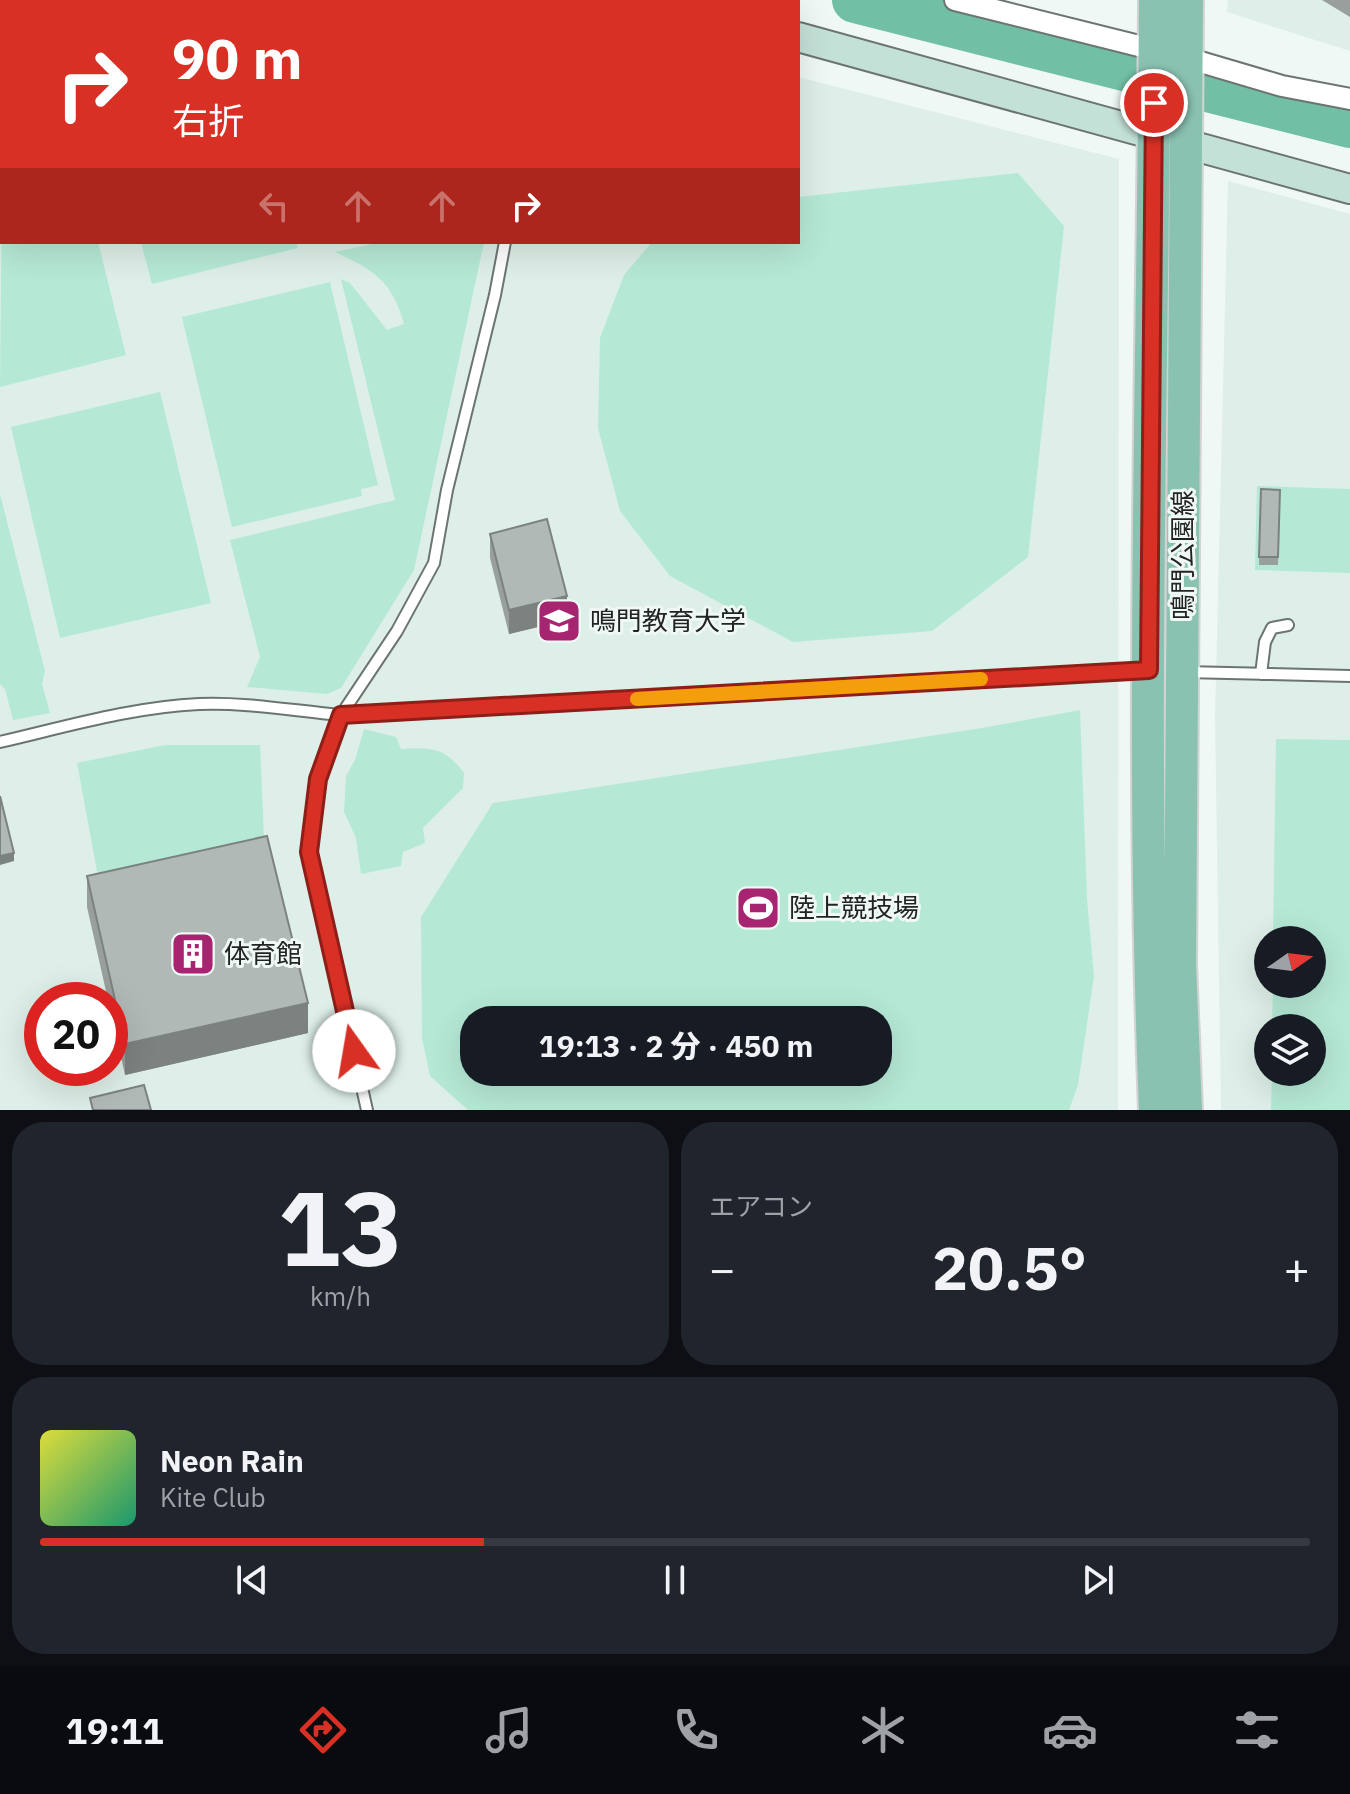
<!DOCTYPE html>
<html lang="ja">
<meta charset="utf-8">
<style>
body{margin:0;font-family:"IBM Plex Sans","Noto Sans JP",sans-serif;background:#20242c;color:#f1f3f6;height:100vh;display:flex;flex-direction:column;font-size:30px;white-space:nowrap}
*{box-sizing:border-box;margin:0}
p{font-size:26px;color:#9ea1a6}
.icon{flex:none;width:44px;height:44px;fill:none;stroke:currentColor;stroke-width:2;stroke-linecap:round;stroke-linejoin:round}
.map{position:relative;height:1110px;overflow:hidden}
.drawer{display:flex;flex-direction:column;gap:12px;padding:12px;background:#0d0f14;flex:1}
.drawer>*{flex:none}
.top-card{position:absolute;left:0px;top:0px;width:800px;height:244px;box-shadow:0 8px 32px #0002;background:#d93025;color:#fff;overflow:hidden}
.needle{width:52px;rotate:76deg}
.controls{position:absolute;left:1254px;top:926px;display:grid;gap:16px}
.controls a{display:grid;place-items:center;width:72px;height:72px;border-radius:50%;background:#171b24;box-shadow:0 8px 32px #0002;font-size:40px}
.speed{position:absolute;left:24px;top:982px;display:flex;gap:16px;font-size:40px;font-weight:700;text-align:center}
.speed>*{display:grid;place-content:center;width:104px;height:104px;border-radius:50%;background:#171b24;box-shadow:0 8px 32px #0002;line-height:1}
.speed .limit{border:12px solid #d22;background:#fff;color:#111}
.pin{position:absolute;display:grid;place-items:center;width:68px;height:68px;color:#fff;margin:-34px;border:4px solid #fff;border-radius:50%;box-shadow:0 2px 8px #0007}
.me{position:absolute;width:88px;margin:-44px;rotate:347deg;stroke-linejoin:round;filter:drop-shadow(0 0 6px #0008)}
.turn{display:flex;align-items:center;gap:28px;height:168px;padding:0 40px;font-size:36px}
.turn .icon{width:104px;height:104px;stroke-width:2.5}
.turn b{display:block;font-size:56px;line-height:68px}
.lanes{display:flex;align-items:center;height:76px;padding:0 40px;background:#0003;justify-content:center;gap:40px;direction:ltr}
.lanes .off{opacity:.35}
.big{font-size:60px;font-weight:800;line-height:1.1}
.drawer .widget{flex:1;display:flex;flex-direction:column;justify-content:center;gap:12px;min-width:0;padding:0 28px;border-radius:32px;background:#20242c}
.drawer .dial{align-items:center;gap:0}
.dial b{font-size:104px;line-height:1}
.song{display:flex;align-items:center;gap:24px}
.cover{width:96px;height:96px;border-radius:12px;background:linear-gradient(135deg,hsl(60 70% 55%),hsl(160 70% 35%))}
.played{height:8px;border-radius:4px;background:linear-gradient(90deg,#d93025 35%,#363941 35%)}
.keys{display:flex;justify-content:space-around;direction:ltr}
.heat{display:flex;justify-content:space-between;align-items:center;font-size:44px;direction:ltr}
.drawer .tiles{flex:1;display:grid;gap:12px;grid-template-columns:1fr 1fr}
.widget:last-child{grid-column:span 2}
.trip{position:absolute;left:460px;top:1006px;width:432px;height:80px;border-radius:32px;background:#171b24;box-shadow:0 8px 32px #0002;font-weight:800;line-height:80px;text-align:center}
.menu{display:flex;height:128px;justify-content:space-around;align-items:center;background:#090b0e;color:#9ea1a6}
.menu .icon{width:56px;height:56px}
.menu .current{color:#d93025}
.menu b{font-size:36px;color:#f1f3f6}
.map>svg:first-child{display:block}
.built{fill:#ddefe8;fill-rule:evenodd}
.green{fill:#b5e9d5;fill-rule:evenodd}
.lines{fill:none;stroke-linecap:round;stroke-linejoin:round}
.river{stroke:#71c0a5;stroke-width:46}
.lane-casing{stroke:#6c7471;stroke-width:14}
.street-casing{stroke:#6c7471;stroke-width:24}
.secondary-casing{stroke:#6c7471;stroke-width:32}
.primary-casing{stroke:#d3d3d3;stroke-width:36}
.lane{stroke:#fff;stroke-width:10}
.street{stroke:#fff;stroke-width:20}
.secondary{stroke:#c4e1d8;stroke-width:28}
.primary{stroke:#8ac2b2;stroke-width:32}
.wall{fill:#989f9d}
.shaded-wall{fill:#7c827f}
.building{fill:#b1b9b6;stroke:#7c827f;stroke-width:2}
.route-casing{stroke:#8d1f18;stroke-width:20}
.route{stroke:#d93025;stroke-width:14}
.slow{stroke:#f59e0b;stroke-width:14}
.labels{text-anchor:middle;stroke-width:6;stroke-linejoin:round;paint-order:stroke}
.street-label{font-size:26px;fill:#212423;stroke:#eff8f4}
.poi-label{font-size:26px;fill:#212423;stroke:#eff8f4;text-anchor:start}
</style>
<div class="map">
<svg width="1350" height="1110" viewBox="0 0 1350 1110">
<rect width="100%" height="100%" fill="#eff8f4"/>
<path class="built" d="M177,0H497L505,2H169Z
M1228,0H1350V51L1227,12Z
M0,44H2V242H798V77L1119,159L1118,1110H0ZM42,1000H110V1068H42ZM474,1020H878V1072H474Z
M1228,181L1350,214V1110H1221L1215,718ZM1268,940H1312V984H1268ZM1268,1028H1312V1072H1268Z"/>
<path class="green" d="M2,171V242H98L126,355L0,387Z
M1018,173L1064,226L1028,557L932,631L793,642L670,576L620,511L598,428L600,338L624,275L652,242H798V197Z
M141,242H296L298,248L152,284Z
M382,242H484L414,570L341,688L327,694L247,687L260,657L230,540L395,500L341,279L350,283L387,330L404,324C392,280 373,270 335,252Z
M330,282L378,485L361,489L362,496L232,527L182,317Z
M160,392L211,603L60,638L11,427Z
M1257,486L1350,489V573L1255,570Z
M0,494L45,671L42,684L50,713L13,720L5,689L0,684Z
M1080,710L1087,899L1094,976L1078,1085L1069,1110H468L430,1076L422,1038L421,917L493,803L982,728ZM474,1020H878V1072H474Z
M364,729L396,737L401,749C431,747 445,747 464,773L463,788L423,828L425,843L403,852L401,866L361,874L356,838L344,812L346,776L355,760Z
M1276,739L1350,740V1110H1271L1272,1072H1312V1028H1272L1273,984H1312V940H1273Z
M165,745H260L265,860L102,898L77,763Z"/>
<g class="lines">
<path class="river" d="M855,0L1350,125"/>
<g class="lane-casing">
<path id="lane" d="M375,0L386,2
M295,2L303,0
M553,2V0
M0,81L2,80
M1184,672L1350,676
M1261,674L1265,642L1272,628L1288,625
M0,742C65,727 132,707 199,704C246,702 294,711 341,715L1144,670
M367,1110L309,852L318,779L341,715L397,631L434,563L447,490L495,295L505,242"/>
</g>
<g class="street-casing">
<path id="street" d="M955,0L1187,58L1282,86L1350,99"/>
</g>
<g class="secondary-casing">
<path id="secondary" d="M666,0L673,2
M33,2L41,0
M0,10H2
M798,37L1350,189"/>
</g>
<g class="primary-casing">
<path id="primary" d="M1155,0C1153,370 1140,740 1155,1110
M1186,1110L1180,964L1187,0"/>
</g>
<use href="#lane" class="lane"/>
<use href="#street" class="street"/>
<use href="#secondary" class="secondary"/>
<use href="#primary" class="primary"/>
</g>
<path class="wall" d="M1322,0H1350V17Z
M1261,489L1280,490L1278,565H1259Z
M490,534L567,620L509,634L490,558Z
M87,876L308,1033L125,1075L110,1008V1000H108L87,907Z"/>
<path class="shaded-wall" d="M567,596V620L509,634V610Z
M14,853V861L0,865V856Z
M308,1003V1033L125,1075V1044Z"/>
<path class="building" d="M1261,489L1280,490L1278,557H1259Z
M547,519L567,596L509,610L490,534Z
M0,796L14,853L0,856Z
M267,836L308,1003L125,1044L87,876Z
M144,1085L151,1110H93L90,1098Z"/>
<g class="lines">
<g class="route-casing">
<path id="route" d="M354,1051L309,852L318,779L341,715L1149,670L1154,103"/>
</g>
<use href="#route" class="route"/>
<path class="slow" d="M637,699L981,679"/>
</g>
<defs>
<g id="university-square" transform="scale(2.3)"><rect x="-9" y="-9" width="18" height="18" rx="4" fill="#a72470" stroke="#eff8f4"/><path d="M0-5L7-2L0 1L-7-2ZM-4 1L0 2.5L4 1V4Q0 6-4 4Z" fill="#fff"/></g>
<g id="stadium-square" transform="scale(2.3)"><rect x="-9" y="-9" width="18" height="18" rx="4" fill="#a72470" stroke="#eff8f4"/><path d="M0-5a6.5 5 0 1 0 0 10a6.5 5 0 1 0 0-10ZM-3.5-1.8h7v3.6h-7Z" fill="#fff"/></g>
<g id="building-square" transform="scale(2.3)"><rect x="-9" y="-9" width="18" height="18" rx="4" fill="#a72470" stroke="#eff8f4"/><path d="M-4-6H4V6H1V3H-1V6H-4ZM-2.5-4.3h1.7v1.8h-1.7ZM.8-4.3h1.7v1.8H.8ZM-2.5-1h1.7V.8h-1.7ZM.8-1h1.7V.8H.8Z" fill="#fff"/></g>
</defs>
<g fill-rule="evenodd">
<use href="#university-square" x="559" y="621"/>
<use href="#stadium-square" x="758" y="908"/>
<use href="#building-square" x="193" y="954"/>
</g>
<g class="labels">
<g class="street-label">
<text transform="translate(1183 555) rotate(-90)" y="9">鳴門公園線</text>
</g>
<g class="poi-label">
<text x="590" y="630">鳴門教育大学</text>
<text x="789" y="917">陸上競技場</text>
<text x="224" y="963">体育館</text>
</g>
</g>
</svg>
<div class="controls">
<a><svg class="needle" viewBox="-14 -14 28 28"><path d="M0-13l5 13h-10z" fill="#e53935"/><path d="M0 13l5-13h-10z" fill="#9ea1a6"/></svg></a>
<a><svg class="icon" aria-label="layers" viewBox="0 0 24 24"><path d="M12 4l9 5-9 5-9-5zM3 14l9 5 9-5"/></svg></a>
</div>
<div class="speed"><div class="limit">20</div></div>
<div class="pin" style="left:1154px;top:103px;background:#d93025"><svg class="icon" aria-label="arrive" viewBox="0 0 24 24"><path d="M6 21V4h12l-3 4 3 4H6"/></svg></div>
<svg class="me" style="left:354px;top:1051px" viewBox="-20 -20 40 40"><circle r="19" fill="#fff"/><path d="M0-13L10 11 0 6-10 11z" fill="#d93025"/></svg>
<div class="trip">19:13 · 2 分 · 450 m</div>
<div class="top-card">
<div class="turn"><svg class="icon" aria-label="right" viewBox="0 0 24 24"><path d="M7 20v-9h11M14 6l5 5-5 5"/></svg><div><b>90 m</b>右折</div></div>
<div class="lanes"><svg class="icon off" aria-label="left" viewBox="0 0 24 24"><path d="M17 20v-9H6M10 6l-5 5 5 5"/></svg><svg class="icon off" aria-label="ahead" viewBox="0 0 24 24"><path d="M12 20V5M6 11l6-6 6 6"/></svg><svg class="icon off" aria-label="ahead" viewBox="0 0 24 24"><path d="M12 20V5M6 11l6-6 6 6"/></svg><svg class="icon" aria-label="right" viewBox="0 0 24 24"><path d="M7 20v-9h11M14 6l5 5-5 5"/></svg></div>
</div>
</div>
<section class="drawer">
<div class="tiles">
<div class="widget dial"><b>13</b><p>km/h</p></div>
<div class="widget"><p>エアコン</p>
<div class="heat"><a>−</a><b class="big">20.5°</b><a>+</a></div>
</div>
<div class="widget">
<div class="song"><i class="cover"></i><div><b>Neon Rain</b><p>Kite Club</p></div></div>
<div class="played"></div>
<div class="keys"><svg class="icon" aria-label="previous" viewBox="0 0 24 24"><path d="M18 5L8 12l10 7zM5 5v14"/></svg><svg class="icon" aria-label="pause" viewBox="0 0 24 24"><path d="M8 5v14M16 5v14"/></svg><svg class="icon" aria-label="next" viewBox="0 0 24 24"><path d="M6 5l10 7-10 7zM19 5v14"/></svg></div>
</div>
</div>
</section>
<nav class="menu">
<b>19:11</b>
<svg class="icon current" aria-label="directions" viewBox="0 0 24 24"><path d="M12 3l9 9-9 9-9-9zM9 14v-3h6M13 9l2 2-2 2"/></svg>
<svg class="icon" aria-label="music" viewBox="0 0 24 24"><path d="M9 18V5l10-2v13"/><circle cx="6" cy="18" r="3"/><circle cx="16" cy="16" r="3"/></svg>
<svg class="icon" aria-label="phone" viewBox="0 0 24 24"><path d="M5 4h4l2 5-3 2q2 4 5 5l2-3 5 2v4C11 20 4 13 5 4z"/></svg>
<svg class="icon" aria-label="climate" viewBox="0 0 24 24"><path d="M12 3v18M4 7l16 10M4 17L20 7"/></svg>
<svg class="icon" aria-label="car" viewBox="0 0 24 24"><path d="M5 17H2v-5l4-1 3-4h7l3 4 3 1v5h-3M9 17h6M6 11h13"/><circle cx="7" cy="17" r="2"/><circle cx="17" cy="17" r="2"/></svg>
<svg class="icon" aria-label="filters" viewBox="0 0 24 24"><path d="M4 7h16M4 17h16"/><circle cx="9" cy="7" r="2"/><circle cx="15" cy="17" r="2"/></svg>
</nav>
